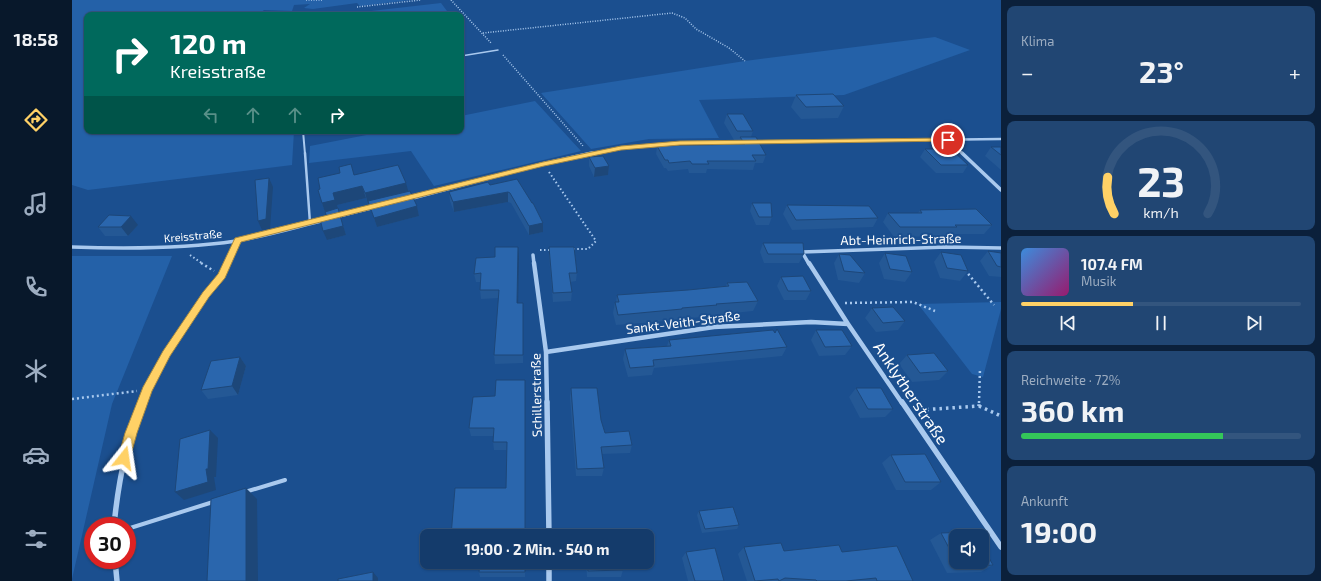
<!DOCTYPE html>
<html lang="de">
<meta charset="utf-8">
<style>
body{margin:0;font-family:"Exo 2",sans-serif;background:#214673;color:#f1f3f6;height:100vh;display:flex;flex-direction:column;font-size:15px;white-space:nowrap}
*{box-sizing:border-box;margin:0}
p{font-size:13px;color:#9dadc1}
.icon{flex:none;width:22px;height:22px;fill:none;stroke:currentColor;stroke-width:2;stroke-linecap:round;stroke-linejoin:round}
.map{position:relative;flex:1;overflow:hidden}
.drawer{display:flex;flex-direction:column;gap:6px;padding:6px;background:#0b203b;width:320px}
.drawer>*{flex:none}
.banner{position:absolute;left:12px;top:12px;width:380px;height:122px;border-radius:8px;box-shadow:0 1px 3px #0004,0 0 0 1px #33557e;background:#00695c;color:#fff;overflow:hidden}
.tools{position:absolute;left:877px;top:529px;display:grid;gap:8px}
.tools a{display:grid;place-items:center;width:40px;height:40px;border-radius:8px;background:#143b6b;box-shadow:0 1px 3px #0004,0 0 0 1px #33557e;font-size:20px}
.speed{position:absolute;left:12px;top:517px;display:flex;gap:8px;font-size:20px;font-weight:700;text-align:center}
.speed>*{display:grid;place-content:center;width:52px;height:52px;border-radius:50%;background:#143b6b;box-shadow:0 1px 3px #0004,0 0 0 1px #33557e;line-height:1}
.speed .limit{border:6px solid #d22;background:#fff;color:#111}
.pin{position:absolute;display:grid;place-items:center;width:34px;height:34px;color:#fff;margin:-17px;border:2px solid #fff;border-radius:50%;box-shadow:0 1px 4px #0007}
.me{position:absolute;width:44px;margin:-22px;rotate:15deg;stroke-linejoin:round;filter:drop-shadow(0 0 3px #0008)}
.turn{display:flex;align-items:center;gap:14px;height:84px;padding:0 20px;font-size:18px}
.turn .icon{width:52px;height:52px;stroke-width:2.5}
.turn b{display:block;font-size:28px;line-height:34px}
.lanes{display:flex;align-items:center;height:38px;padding:0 20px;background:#0003;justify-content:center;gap:20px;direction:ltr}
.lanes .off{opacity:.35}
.big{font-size:30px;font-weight:700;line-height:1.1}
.drawer .card{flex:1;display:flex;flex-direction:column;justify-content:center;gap:6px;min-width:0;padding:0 14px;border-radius:8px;background:#214673}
.drawer .dial{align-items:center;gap:0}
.dial svg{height:104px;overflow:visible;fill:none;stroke:#33557e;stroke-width:7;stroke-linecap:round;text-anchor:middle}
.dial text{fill:#f1f3f6;stroke:none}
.song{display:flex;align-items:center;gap:12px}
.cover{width:48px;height:48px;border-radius:6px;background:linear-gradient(135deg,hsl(210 70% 55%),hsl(320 70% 35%))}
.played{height:4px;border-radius:2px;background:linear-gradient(90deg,#ffd166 40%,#33557e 40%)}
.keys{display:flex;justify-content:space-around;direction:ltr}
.heat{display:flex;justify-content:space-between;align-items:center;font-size:22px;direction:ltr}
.charge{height:6px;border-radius:3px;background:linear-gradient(90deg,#34c759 72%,#33557e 0)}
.trip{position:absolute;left:348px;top:529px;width:234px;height:40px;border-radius:8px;background:#143b6b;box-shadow:0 1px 3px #0004,0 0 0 1px #33557e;font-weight:700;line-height:40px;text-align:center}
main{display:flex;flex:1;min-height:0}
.dock{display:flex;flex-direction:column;width:72px;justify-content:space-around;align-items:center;background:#08182b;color:#9dadc1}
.dock .icon{width:28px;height:28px}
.dock .current{color:#ffd166}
.dock b{font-size:18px;color:#f1f3f6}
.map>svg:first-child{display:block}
.green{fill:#2461a8}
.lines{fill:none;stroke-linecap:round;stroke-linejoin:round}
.path-far3{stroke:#a9c9ee;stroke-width:1.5;stroke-dasharray:1 1.5;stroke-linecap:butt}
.path-far2{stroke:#a9c9ee;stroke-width:2;stroke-dasharray:1.5 2.5;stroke-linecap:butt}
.path-far1{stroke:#a9c9ee;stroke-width:2.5;stroke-dasharray:2 3;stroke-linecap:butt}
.path{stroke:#a9c9ee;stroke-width:3.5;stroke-dasharray:2.5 4;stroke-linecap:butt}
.lane-far3{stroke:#a9c9ee;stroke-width:1.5}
.lane-far2{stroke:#a9c9ee;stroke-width:2}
.lane-far1{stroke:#a9c9ee;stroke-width:2.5}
.lane{stroke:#a9c9ee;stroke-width:4}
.street-far3{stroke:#a9c9ee;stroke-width:2.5}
.street-far2{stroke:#a9c9ee;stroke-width:3.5}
.street-far1{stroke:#a9c9ee;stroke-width:4.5}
.street{stroke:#a9c9ee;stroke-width:5.5}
.wall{fill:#245895}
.shaded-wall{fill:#1d4779}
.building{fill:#2a66ad;stroke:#1d4779}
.route{fill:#ffd166;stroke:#a68842}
.labels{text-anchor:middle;stroke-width:4;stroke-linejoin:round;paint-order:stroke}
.far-street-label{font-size:11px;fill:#fff;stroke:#1b4f8f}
.street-label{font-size:13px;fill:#fff;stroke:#1b4f8f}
.near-street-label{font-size:16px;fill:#fff;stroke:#1b4f8f}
</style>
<main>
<nav class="dock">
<b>18:58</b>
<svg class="icon current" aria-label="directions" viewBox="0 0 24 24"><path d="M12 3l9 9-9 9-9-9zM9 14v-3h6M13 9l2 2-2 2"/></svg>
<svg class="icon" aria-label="music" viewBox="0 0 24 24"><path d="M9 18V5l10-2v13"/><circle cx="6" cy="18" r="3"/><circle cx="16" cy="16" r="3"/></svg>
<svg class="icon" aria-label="phone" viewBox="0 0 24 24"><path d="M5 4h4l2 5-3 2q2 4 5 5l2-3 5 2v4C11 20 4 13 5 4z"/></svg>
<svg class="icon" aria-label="climate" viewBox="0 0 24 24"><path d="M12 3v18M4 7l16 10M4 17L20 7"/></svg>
<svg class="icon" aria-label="car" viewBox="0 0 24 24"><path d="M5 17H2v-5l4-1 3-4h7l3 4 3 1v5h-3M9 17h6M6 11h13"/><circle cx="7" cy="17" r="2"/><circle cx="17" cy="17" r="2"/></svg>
<svg class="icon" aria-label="filters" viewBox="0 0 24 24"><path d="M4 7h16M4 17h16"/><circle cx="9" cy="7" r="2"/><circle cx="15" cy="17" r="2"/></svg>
</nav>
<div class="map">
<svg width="929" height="581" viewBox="0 0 929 581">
<rect width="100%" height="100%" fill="#1b4f8f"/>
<path class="green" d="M0,0H338L288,6L285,3L241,9L232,8L238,4L222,5L220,11L192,10L185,15H15V131H222L220,165L16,190L0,185Z
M369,3L378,15H301L299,11Z
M863,37L898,50L772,95L627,100L647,138L577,139L519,149L469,93L673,61Z
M463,101L509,151L362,186L339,151L237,163L238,146L315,131H389V116Z
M0,256H100L40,404L0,579Z
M929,302V309L911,377L900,374L846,304Z"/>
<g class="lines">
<path class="path-far3" d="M234,0H251
M379,0L419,43
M285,7L349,0
M411,33L600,13L613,18L624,29L657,48L673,61
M431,55L511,146"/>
<path class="path-far2" d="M477,172L524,241L516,249H500
M468,250H479
M118,255L131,264"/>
<path class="path-far1" d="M129,263L142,271
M893,270L922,305
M773,303L841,302L863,311
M0,399L65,391
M907,403L908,368"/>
<path class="path" d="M907,406L929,416
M848,410L907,406V402"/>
<path class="lane-far3" d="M389,56L426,50"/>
<path class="lane-far2" d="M231,131L233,154"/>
<path class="lane-far1" d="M233,153L238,223"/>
<path class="lane" d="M173,492L213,480
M55,529L141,502"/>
<path class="street-far3" d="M876,140L891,154
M683,142L929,139
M515,154C567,144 619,143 672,142"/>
<path class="street-far2" d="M890,153L929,190
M337,199L470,164L520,153
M263,217L303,207
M0,247C55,249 110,249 164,241C194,236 224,227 253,220
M730,252L737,264
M730,252L875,247L929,248
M461,255L462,264
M156,264L165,240"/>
<path class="street-far1" d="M462,263L474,352L475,403
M737,263L776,324L830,403
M474,352L642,327L739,322L776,324
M70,403C84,369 104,338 125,308C135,293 148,280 156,263"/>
<path class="street" d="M475,402L477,536
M830,402L929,547
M42,526C46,483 54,442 70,402
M43,560L45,581
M477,562V581"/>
</g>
<path class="wall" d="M724,95L772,106L766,118L729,119L719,107Z
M655,114L681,131L679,137L694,155L691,163H683L681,170L635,169L634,173H617L616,169L596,171L594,168H592L584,154L585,146L666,145L667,140H662L652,123Z
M919,147H929V170L913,156Z
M853,149L896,165L891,173H864L848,157Z
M517,157L537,166L536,175L522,177L517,166Z
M282,175L336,191L345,206L347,216L305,227L297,204H296L294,198L265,205L274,235L255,240V217L250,203Z
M445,179L471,232L457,235L439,203L436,202L382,212L378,201L377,192L418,185Z
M680,203L700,217L697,225H684L678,211Z
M715,205L806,218L801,227L720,230L711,214Z
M848,210L920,225L912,234H880L878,236L822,237L811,222L816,213H846Z
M66,225L56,236H33L26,227Z
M691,243L732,254L727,263H692L688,252Z
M446,247V303H451V363L423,364L422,355L427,298L409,299L408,290L409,282H404L402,274L423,257Z
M477,247L505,273L504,281L498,282L500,292L499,301L481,302L477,256Z
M916,251L929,253V277L917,276L908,261Z
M869,252L896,271L888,281L868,278L862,262Z
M813,253L840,272L833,282L812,279L807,263Z
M767,254L793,273L787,283L766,280L762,263Z
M709,277L739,291L734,300H712L705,286Z
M655,283L686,301L681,311L642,315L641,316L607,319V320L544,325L541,313L543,302H544L545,295L616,290L654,286Z
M800,308L833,321L826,330L804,332L793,318Z
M744,330L780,346L773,355L747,356L739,340Z
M703,333L715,347L710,356L582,368L580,375L556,377L551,359L553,349L595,346L597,340Z
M835,355L876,371L867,380L840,382L827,364Z
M168,357L174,366L166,395L136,399L129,390Z
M453,380L435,450H422L421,442L422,436H399L397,428L423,396Z
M499,388L529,420L533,433L560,445L558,453L530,454L532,468L530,476H504L498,397Z
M784,388L821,409L813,417L788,418L777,397Z
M819,455L869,482L859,490H824L810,463Z
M627,511L667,525L665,529L630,533L625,515Z
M869,533L884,536V562H910L921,565L909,572L875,573L858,540Z
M672,547L712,551L770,552L840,581H675L666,554Z
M614,552L652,581H616L610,558Z
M453,562V577H408L407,572Z
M514,562H550L551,570L549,577H515Z"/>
<path class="shaded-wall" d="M537,166L536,175L522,177L523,168Z
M197,178L201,187L198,229L190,230L186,221Z
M334,183L337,194L296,204L293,193Z
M290,186L294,198L265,205L274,235L255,240L251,231L271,226L254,215L250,203L261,193Z
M436,192V202L382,212L381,202Z
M345,206L347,216L305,227L302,218Z
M59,216L66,225L56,236L49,227Z
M471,223V232L457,235V226Z
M446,247L447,256L446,312L445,303Z
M168,357L174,366L166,395L160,386Z
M138,430L146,438L144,477H142L144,490L112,500L103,492L134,469Z
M174,488L185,499L186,581H174Z
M301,572L306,578V581H301Z"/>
<path class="building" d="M761,94L772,106L734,107L724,95Z
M655,114H671L681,131H665Z
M668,137H684L694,155H680L684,161H635L637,164H620L618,161L597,163L596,160H593L585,146L673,144Z
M919,147H929V155Z
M853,149H879L896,165H869Z
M531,156L537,166L523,168L517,157Z
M279,164L282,175L326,165L334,183L293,193L290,186L261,193L263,200L250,203L246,190L248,189L246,178L268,173L267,167Z
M197,178L194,219L186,221L183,180Z
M445,179L460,203H461L471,223L457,226L438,193L436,192L381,202L377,192L416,182L418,185Z
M338,191L345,206L302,218L296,201Z
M680,203H699L700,217H687Z
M715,205L797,206L806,218L724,220Z
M266,208L271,226L251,231L248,219L255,217L253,212Z
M904,209L920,225H883L885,227H828L816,213H850L848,210Z
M37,215L59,216L49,227H26Z
M691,243H731L732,254H696Z
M423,247H446L445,303H451V355H422L427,290H408L409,273L402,274L404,258L423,257Z
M477,247H502L505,273H497L500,292L481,293Z
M916,251L929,253V267L925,266Z
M869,252L889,255L896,271L875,268Z
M813,253L834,256L840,272L818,269Z
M767,254L778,255L793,273L772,271Z
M731,276L739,291H716L709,277Z
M675,282L686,301L644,304L645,305L610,308V309L546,315L543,302H547L545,295L616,290L657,286L655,283Z
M821,307L833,321L811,323L800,308Z
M705,329L715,347L581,360L582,366L558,368L553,349L599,346L597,340L701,330L703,333Z
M744,330H770L780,346L753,347Z
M862,353L876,371L848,373L835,355Z
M168,357L160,386L129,390L139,361Z
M424,380H453V536H379L383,488H434L435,442H421L422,428H397L401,397L423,396Z
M499,388H525L529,420L533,433L557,431L560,445L529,447L532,468L505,469Z
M784,388H809L821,409H796Z
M138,430L136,469H134L136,482L103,492L108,439Z
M853,454L869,482H833L819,455Z
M174,488V581H135L139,499Z
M661,507L667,525L633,529L627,511Z
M902,532L904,536H884V561L869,533Z
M709,543L712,551L767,545L770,552L825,546L841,581H805L804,578L774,581H745L744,580L713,578L707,581L706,579L683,581L672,547Z
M910,546L921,565L887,567L884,562H910Z
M643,548L652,581H623L614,552Z
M408,562H453V572H407Z
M515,562H550L551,570L516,571Z
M301,572V581H266V579Z"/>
<path class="route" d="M876,138L878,139V141L608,145L549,150L472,166L169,242L153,278L137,297L98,356L80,391L65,433L57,462L52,463L48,462L46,458L53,433L71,387L91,351L131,292L146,274L163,238L471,162L549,146L608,141Z"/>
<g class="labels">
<g class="far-street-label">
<text transform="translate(121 236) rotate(-5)" y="4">Kreisstraße</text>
</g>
<g class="street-label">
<text transform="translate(829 239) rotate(-1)" y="5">Abt-Heinrich-Straße</text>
<text transform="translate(611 322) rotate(-7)" y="5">Sankt-Veith-Straße</text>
<text transform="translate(464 395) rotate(-91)" y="5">Schillerstraße</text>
</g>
<g class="near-street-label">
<text transform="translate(839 393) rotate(56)" y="6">Anklytherstraße</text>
</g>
</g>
</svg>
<div class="tools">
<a><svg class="icon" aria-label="sound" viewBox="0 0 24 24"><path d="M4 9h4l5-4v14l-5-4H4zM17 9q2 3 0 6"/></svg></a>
</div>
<div class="speed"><div class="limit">30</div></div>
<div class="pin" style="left:876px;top:140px;background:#d93025"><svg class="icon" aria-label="arrive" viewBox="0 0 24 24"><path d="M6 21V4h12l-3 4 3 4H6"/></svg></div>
<svg class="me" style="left:52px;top:458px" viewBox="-20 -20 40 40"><path d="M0-17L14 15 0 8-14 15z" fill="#ffd166" stroke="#fff" stroke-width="4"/></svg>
<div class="trip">19:00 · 2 Min. · 540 m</div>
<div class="banner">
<div class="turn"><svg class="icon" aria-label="right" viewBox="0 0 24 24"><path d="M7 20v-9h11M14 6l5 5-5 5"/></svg><div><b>120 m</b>Kreisstraße</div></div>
<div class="lanes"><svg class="icon off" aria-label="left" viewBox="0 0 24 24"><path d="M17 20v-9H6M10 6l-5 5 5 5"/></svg><svg class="icon off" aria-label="ahead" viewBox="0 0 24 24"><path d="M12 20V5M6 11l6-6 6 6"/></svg><svg class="icon off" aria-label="ahead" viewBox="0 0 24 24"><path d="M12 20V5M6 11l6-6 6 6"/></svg><svg class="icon" aria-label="right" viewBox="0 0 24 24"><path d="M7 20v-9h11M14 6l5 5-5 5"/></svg></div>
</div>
</div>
<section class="drawer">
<div class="card"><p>Klima</p>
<div class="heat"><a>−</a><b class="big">23°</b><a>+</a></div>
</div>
<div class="card dial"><svg viewBox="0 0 100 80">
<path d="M14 69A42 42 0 1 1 86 69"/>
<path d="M14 69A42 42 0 0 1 9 41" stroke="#ffd166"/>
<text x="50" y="56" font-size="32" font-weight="700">23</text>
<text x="50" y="72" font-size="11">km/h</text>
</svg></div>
<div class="card">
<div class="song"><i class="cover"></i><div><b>107.4 FM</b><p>Musik</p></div></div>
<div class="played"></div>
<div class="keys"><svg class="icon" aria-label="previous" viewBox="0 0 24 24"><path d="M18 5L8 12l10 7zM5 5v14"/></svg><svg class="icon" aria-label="pause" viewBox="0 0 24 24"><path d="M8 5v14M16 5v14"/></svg><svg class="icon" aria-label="next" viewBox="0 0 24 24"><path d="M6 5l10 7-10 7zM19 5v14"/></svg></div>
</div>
<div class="card"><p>Reichweite · 72%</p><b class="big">360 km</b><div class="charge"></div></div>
<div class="card"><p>Ankunft</p><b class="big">19:00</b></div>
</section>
</main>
